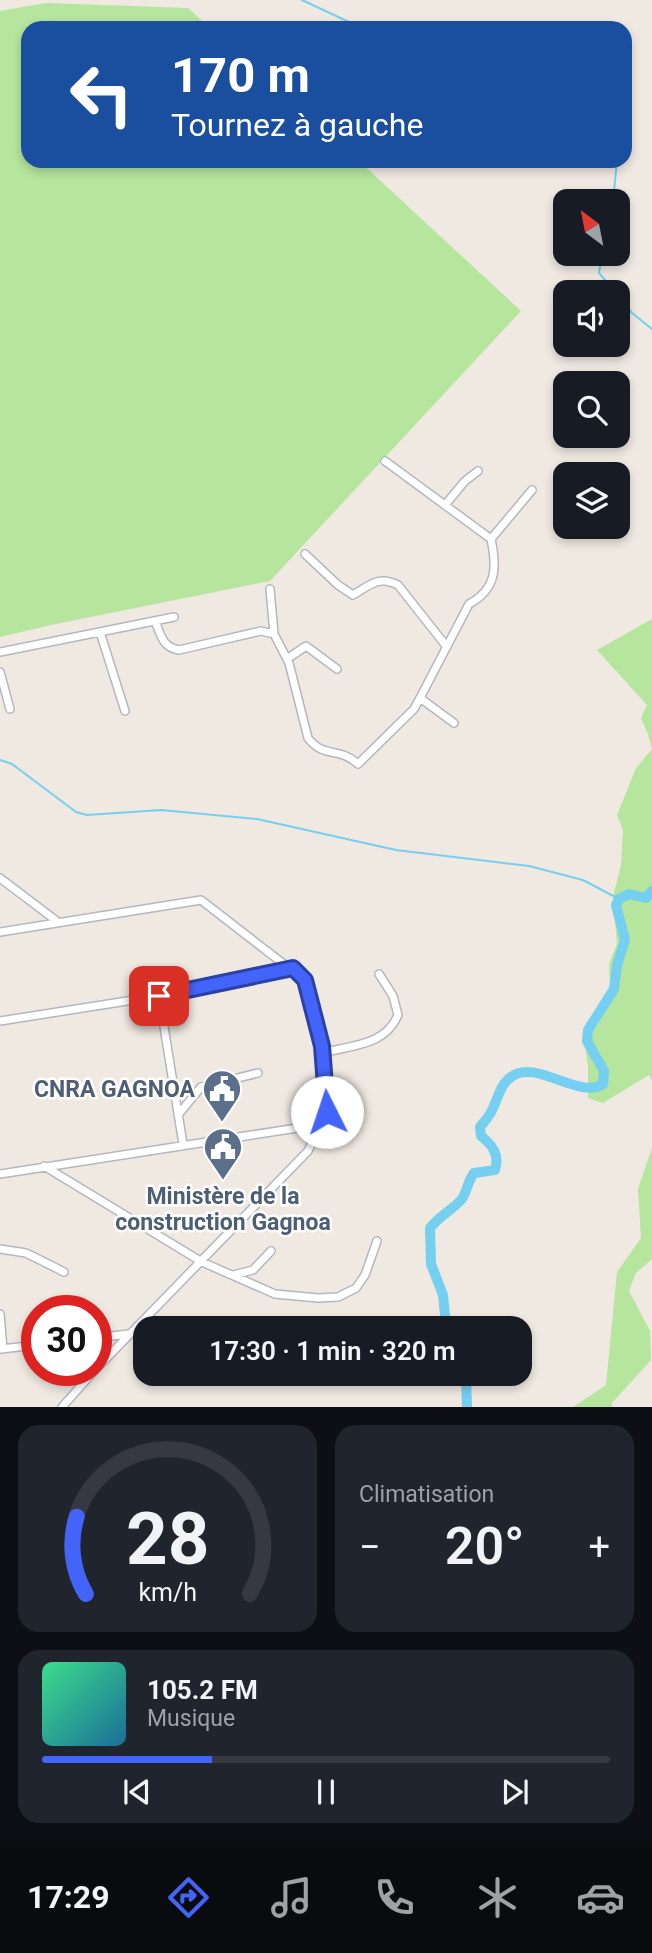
<!DOCTYPE html>
<html lang="fr">
<meta charset="utf-8">
<style>
body{margin:0;font-family:Roboto,sans-serif;background:#20242c;color:#f1f3f6;height:100vh;display:flex;flex-direction:column;font-size:26px;white-space:nowrap}
*{box-sizing:border-box;margin:0}
p{font-size:23px;color:#9ea1a6}
.icon{flex:none;width:38px;height:38px;fill:none;stroke:currentColor;stroke-width:2;stroke-linecap:round;stroke-linejoin:round}
.map{position:relative;height:1407px;overflow:hidden}
.details{display:flex;flex-direction:column;gap:18px;padding:18px;background:#0d0f14;flex:1}
.details>*{flex:none}
.banner{position:absolute;left:21px;top:21px;width:611px;height:147px;border-radius:21px;box-shadow:0 4px 10px #0003;background:#1a4fa0;color:#fff;overflow:hidden}
.needle{width:46px;rotate:328deg}
.fabs{position:absolute;left:553px;top:189px;display:grid;gap:14px}
.fabs a{display:grid;place-items:center;width:77px;height:77px;border-radius:14px;background:#171b24;box-shadow:0 4px 10px #0003;font-size:35px}
.speed{position:absolute;left:21px;top:1295px;display:flex;gap:14px;font-size:35px;font-weight:700;text-align:center}
.speed>*{display:grid;place-content:center;width:91px;height:91px;border-radius:50%;background:#171b24;box-shadow:0 4px 10px #0003;line-height:1}
.speed .limit{border:10px solid #d22;background:#fff;color:#111}
.pin{position:absolute;display:grid;place-items:center;width:60px;height:60px;color:#fff;margin:-30px;border-radius:14px;box-shadow:0 4px 10px #0006}
.me{position:absolute;width:77px;margin:-38px;rotate:356deg;stroke-linejoin:round;filter:drop-shadow(0 0 5px #0008)}
.turn{display:flex;align-items:center;gap:24px;height:147px;padding:0 35px;font-size:32px}
.turn .icon{width:91px;height:91px;stroke-width:2.5}
.turn b{display:block;font-size:49px;line-height:60px}
.big{font-size:52px;font-weight:600;line-height:1.1}
.details .widget{flex:1;display:flex;flex-direction:column;justify-content:center;gap:10px;min-width:0;padding:0 24px;border-radius:21px;background:#20242c}
.details .dial{align-items:center;gap:0}
.dial svg{height:182px;overflow:visible;fill:none;stroke:#363941;stroke-width:7;stroke-linecap:round;text-anchor:middle}
.dial text{fill:#f1f3f6;stroke:none}
.song{display:flex;align-items:center;gap:21px}
.cover{width:84px;height:84px;border-radius:10px;background:linear-gradient(135deg,hsl(150 70% 55%),hsl(200 70% 35%))}
.played{height:7px;border-radius:4px;background:linear-gradient(90deg,#4264fb 30%,#363941 30%)}
.keys{display:flex;justify-content:space-around;direction:ltr}
.heat{display:flex;justify-content:space-between;align-items:center;font-size:38px;direction:ltr}
.details .tiles{flex:1;display:grid;gap:18px;grid-template-columns:1fr 1fr}
.widget:last-child{grid-column:span 2}
.trip{position:absolute;left:133px;top:1316px;width:399px;height:70px;border-radius:21px;background:#171b24;box-shadow:0 4px 10px #0003;font-weight:600;line-height:70px;text-align:center}
.menu{display:flex;height:112px;justify-content:space-around;align-items:center;background:#090b0e;color:#9ea1a6}
.menu .icon{width:49px;height:49px}
.menu .current{color:#4264fb}
.menu b{font-size:32px;color:#f1f3f6}
.map>svg:first-child{display:block}
.green{fill:#b6e59e}
.lines{fill:none;stroke-linecap:round;stroke-linejoin:round}
.stream{stroke:#75cff0;stroke-width:2}
.river{stroke:#75cff0;stroke-width:10}
.street-casing{stroke:#b4b7c1;stroke-width:10}
.street{stroke:#fff;stroke-width:7}
.route-casing{stroke:#2b41a3;stroke-width:18}
.route{stroke:#4264fb;stroke-width:12}
.labels{text-anchor:middle;stroke-width:5;stroke-linejoin:round;paint-order:stroke}
.service-label{font-size:23px;font-weight:bold;fill:#4e5e75;stroke:#fff;text-anchor:end}
</style>
<div class="map">
<svg width="652" height="1407" viewBox="0 0 652 1407">
<rect width="100%" height="100%" fill="#efe9e1"/>
<path class="green" d="M46,3L188,8L210,28H28V161H359L521,311L270,581L51,625L0,637V11Z
M652,619V1080L649,1075L603,1103L588,1098V1065L584,1041V1029L607,996L610,987L609,964L617,944L613,897L621,865L623,830L617,815L636,768L652,749L648,734L641,718L647,705L597,650Z
M652,1148V1259L636,1273L629,1291L650,1331L651,1360L612,1403V1407H573L606,1385L617,1272L641,1238L638,1189Z"/>
<g class="lines">
<path class="stream" d="M302,0L362,28
M613,201L617,161
M602,254L599,273L615,292
M618,296L632,313L652,329
M0,760L12,764L76,812L87,815L161,810L257,819L396,850L529,866L583,880L619,899"/>
<path class="river" d="M449,1328L445,1315L443,1295L431,1264L430,1228C439,1216 452,1210 461,1200C467,1193 467,1182 474,1173L495,1170C500,1154 492,1145 481,1136L480,1127C483,1123 487,1119 490,1114C497,1103 499,1085 511,1077C535,1058 579,1100 603,1084L604,1071L587,1041L588,1030L614,989L617,965L625,940L616,905L619,899L629,894L646,898L652,891
M466,1374L467,1407"/>
<g class="street-casing">
<path id="street" d="M385,461L491,539C497,567 497,589 469,604L420,698L454,723
M445,505L465,481L478,471
M491,539L532,490
M305,554L338,585L353,595C370,585 379,575 398,585L447,647
M270,589L274,634L289,663L308,738C324,759 338,746 358,764L414,709L420,698
M155,621C161,635 162,647 179,650L261,631L274,634
M100,632L125,711
M0,652L174,617
M287,659L306,646L337,669
M0,672L10,709
M0,878L58,922
M0,932L201,900L281,962L293,969L305,980L322,1046L327,1112L308,1151L96,1369
M159,996L183,1144
M0,1021L159,996L292,969
M322,1053C352,1045 385,1046 398,1015L393,996L379,974
M178,1115L201,1087L258,1073
M44,1166L202,1262L275,1294L318,1298L338,1297L356,1288L365,1275L377,1241
M0,1174L323,1124
M0,1249L26,1253L64,1272
M233,1275L253,1270L271,1251
M0,1314L3,1349
M96,1338L128,1334
M0,1349L37,1345
M62,1407L95,1370"/>
</g>
<use href="#street" class="street"/>
</g>
<g class="lines">
<g class="route-casing">
<path id="route" d="M159,996L293,968L305,980L322,1046L327,1112"/>
</g>
<use href="#route" class="route"/>
</g>
<defs>
<g id="civic-pin" transform="scale(2.0125)"><path d="M0 17L-7.5 6A9.5 9.5 0 1 1 7.5 6Z" fill="#5c6f8a" stroke="#fff"/><path d="M-.6-6.5H3V-4.5H.6V-3L4-1V1h2V6H-6V1h2V-1L-.6-3ZM-1.2 2.5V6h2.4V2.5Z" fill="#fff"/></g>
</defs>
<g fill-rule="evenodd">
<use href="#civic-pin" x="222" y="1089"/>
<use href="#civic-pin" x="223" y="1147"/>
</g>
<g class="labels">
<g class="service-label">
<text x="195" y="1097">CNRA GAGNOA</text>
<text x="223" y="1204" text-anchor="middle">Ministère de la<tspan x="223" dy="26">construction Gagnoa</tspan></text>
</g>
</g>
</svg>
<div class="fabs">
<a><svg class="needle" viewBox="-14 -14 28 28"><path d="M0-13l5 13h-10z" fill="#e53935"/><path d="M0 13l5-13h-10z" fill="#9ea1a6"/></svg></a>
<a><svg class="icon" aria-label="sound" viewBox="0 0 24 24"><path d="M4 9h4l5-4v14l-5-4H4zM17 9q2 3 0 6"/></svg></a>
<a><svg class="icon" aria-label="search" viewBox="0 0 24 24"><circle cx="10" cy="10" r="6"/><path d="M15 15l6 6"/></svg></a>
<a><svg class="icon" aria-label="layers" viewBox="0 0 24 24"><path d="M12 4l9 5-9 5-9-5zM3 14l9 5 9-5"/></svg></a>
</div>
<div class="speed"><div class="limit">30</div></div>
<div class="pin" style="left:159px;top:996px;background:#d93025"><svg class="icon" aria-label="arrive" viewBox="0 0 24 24"><path d="M6 21V4h12l-3 4 3 4H6"/></svg></div>
<svg class="me" style="left:327px;top:1112px" viewBox="-20 -20 40 40"><circle r="19" fill="#fff"/><path d="M0-13L10 11 0 6-10 11z" fill="#4264fb"/></svg>
<div class="trip">17:30 · 1 min · 320 m</div>
<div class="banner">
<div class="turn"><svg class="icon" aria-label="left" viewBox="0 0 24 24"><path d="M17 20v-9H6M10 6l-5 5 5 5"/></svg><div><b>170 m</b>Tournez à gauche</div></div>
</div>
</div>
<section class="details">
<div class="tiles">
<div class="widget dial"><svg viewBox="0 0 100 80">
<path d="M14 69A42 42 0 1 1 86 69"/>
<path d="M14 69A42 42 0 0 1 10 35" stroke="#4264fb"/>
<text x="50" y="56" font-size="32" font-weight="700">28</text>
<text x="50" y="72" font-size="11">km/h</text>
</svg></div>
<div class="widget"><p>Climatisation</p>
<div class="heat"><a>−</a><b class="big">20°</b><a>+</a></div>
</div>
<div class="widget">
<div class="song"><i class="cover"></i><div><b>105.2 FM</b><p>Musique</p></div></div>
<div class="played"></div>
<div class="keys"><svg class="icon" aria-label="previous" viewBox="0 0 24 24"><path d="M18 5L8 12l10 7zM5 5v14"/></svg><svg class="icon" aria-label="pause" viewBox="0 0 24 24"><path d="M8 5v14M16 5v14"/></svg><svg class="icon" aria-label="next" viewBox="0 0 24 24"><path d="M6 5l10 7-10 7zM19 5v14"/></svg></div>
</div>
</div>
</section>
<nav class="menu">
<b>17:29</b>
<svg class="icon current" aria-label="directions" viewBox="0 0 24 24"><path d="M12 3l9 9-9 9-9-9zM9 14v-3h6M13 9l2 2-2 2"/></svg>
<svg class="icon" aria-label="music" viewBox="0 0 24 24"><path d="M9 18V5l10-2v13"/><circle cx="6" cy="18" r="3"/><circle cx="16" cy="16" r="3"/></svg>
<svg class="icon" aria-label="phone" viewBox="0 0 24 24"><path d="M5 4h4l2 5-3 2q2 4 5 5l2-3 5 2v4C11 20 4 13 5 4z"/></svg>
<svg class="icon" aria-label="climate" viewBox="0 0 24 24"><path d="M12 3v18M4 7l16 10M4 17L20 7"/></svg>
<svg class="icon" aria-label="car" viewBox="0 0 24 24"><path d="M5 17H2v-5l4-1 3-4h7l3 4 3 1v5h-3M9 17h6M6 11h13"/><circle cx="7" cy="17" r="2"/><circle cx="17" cy="17" r="2"/></svg>
</nav>
